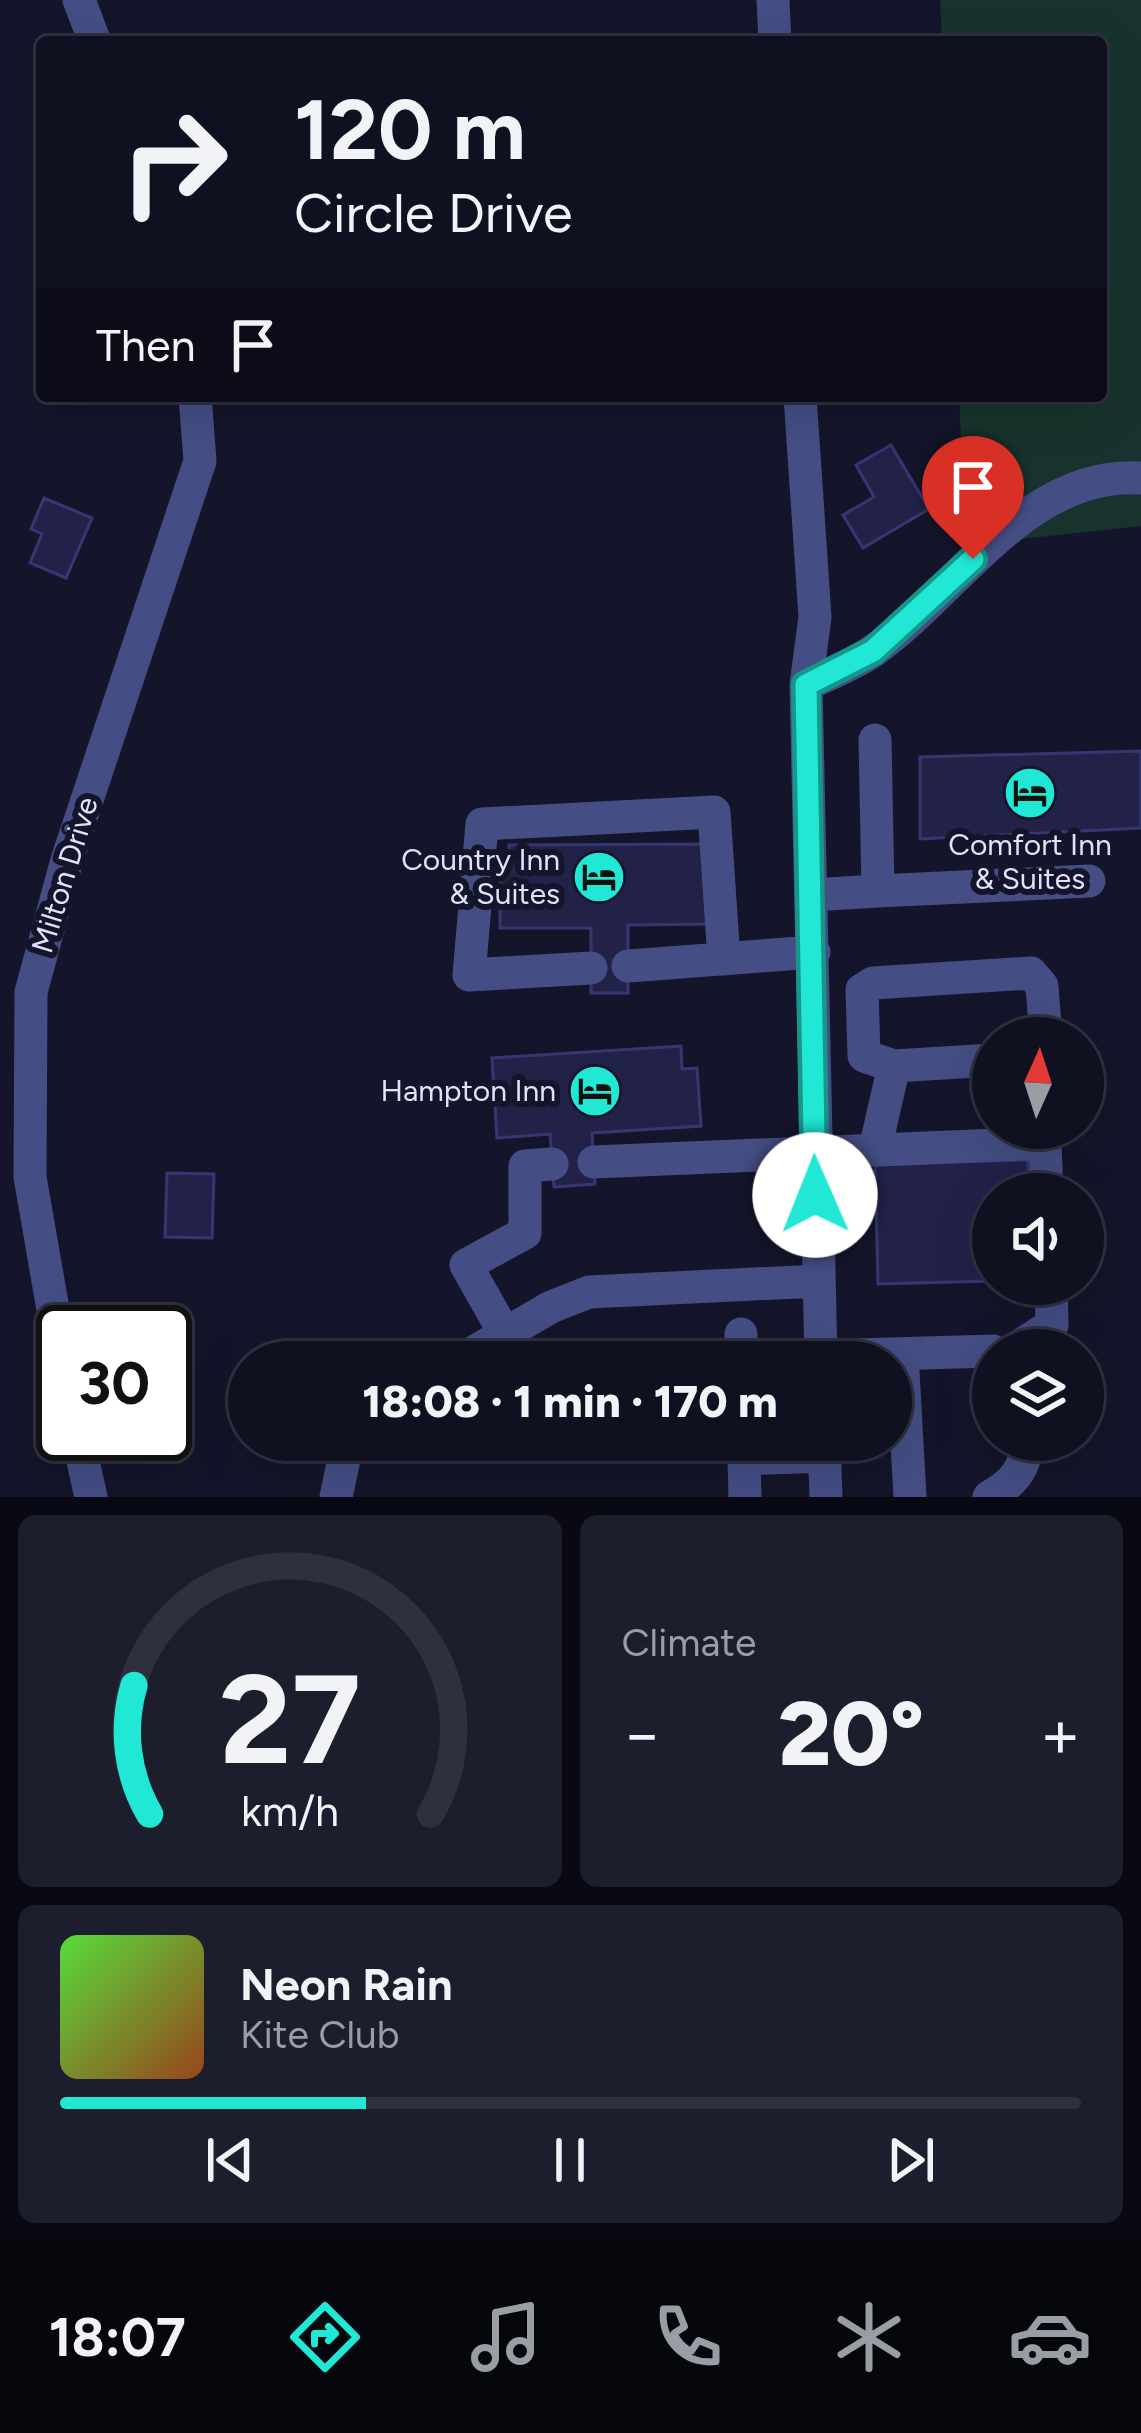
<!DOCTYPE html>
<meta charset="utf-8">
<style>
body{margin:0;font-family:Figtree,sans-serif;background:#1d1e2d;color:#f1f3f6;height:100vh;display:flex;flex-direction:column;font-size:45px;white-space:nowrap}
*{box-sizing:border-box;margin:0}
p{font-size:39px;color:#9b9da5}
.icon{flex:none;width:66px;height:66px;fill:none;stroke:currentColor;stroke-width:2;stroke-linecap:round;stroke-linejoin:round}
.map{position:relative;height:1497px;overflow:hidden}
.side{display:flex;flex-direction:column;gap:18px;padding:18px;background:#080912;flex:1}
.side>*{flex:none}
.top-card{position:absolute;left:36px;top:36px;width:1071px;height:366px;border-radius:12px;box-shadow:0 12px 48px #0002,0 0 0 3px #2f303e;background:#0f1020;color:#f1f3f6;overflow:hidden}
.needle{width:78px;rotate:3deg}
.controls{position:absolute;left:972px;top:1017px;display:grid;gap:24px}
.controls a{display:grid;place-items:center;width:132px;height:132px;border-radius:50%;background:#0f1020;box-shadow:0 12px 48px #0002,0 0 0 3px #2f303e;font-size:60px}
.speed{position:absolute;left:36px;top:1305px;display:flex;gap:24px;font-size:60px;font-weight:700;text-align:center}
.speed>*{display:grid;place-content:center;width:156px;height:156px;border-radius:50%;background:#0f1020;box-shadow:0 12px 48px #0002,0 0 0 3px #2f303e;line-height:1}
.speed .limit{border:6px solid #111;border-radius:18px;background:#fff;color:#111}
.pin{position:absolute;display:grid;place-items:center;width:102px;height:102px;color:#fff;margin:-123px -51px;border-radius:50% 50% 50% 0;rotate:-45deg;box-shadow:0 0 12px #0007}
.pin .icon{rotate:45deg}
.me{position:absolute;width:132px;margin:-66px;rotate:359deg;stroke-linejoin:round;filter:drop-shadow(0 0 9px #0008)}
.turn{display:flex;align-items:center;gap:42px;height:252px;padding:0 60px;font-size:54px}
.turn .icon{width:156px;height:156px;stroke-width:2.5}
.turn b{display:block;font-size:84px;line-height:102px}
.then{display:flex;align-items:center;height:114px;padding:0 60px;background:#0003;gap:24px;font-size:45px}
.big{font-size:90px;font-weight:800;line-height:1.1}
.side .card{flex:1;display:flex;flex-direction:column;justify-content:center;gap:18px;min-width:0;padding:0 42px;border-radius:18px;background:#1d1e2d}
.side .dial{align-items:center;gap:0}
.dial svg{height:312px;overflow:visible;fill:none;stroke:#2f303e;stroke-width:7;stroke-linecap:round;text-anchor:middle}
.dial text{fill:#f1f3f6;stroke:none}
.song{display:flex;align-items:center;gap:36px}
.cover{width:144px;height:144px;border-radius:18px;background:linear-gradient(135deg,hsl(110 70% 55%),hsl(20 70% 35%))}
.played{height:12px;border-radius:6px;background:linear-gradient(90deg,#20e8d4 30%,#2f303e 30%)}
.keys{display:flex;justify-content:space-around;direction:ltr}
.heat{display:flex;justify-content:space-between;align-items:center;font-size:66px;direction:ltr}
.side .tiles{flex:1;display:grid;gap:18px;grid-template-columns:1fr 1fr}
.card:last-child{grid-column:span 2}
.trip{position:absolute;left:228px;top:1341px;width:684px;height:120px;border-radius:60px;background:#0f1020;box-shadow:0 12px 48px #0002,0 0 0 3px #2f303e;font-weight:800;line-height:120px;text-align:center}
.dock{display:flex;height:192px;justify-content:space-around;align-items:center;background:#06060d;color:#9b9da5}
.dock .icon{width:84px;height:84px}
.dock .selected{color:#20e8d4}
.dock b{font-size:54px;color:#f1f3f6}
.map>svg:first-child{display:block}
.green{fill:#18332d}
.building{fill:#222249;stroke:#363772;stroke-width:3}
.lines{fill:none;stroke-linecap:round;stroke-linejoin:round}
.minor{stroke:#444e84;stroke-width:33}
.route-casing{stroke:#15978a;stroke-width:30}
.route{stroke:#20e8d4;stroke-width:21}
.labels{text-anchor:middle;stroke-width:12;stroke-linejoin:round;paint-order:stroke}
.poi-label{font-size:30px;fill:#e0e2fc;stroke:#14152a;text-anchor:end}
.street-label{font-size:30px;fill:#e0e2fc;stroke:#14152a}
</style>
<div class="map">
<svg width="1141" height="1497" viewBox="0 0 1141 1497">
<rect width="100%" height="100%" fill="#14152a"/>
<path class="green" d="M940,0H1141V526L966,545L959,396H1101V42H942Z"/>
<path class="building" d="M891,445L929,509L863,548L843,515L874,497L856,465Z
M44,498L92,518L66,578L30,563L42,534L31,529Z
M1141,751V828L920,839V757Z
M707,844L716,924L628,925V993H591V928H500V863H509V845Z
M681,1046L682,1069L697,1068L701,1126L592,1133L595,1184L554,1187L550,1134L497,1138L492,1058Z
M1028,1160V1194H993V1281L878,1284L875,1164Z
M167,1173L214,1174L212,1238L165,1237Z
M594,1340H708V1362H594Z"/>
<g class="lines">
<path class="minor" d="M79,0L95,42
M773,0L775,42
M800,396L815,617L806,685L821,1362
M806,685C828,674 853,665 873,651C956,593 1027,470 1141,478
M878,891L1089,881
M812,895L878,891L875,740
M628,966L814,952
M591,968L469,975L482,824L714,812L724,959
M993,1060L894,1066L864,1056L862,990L873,983L1031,973L1042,986L1046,1038
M1045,1143L1047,1194
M875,1149L894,1066
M594,1162L1045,1143L1049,1128
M505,1334L466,1265L525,1233V1166L552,1164
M741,1334V1362
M1013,1350L1052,1325L1051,1284
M902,1354L910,1497
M821,1356L993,1351
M457,1362L551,1307L589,1292L818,1281
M63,1367L30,1177L31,992L67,860L200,461L195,396
M77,1434L91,1497
M824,1440L826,1497
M336,1497L348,1440
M745,1497L744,1459L825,1456
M989,1497C1011,1485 1028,1468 1026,1440"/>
</g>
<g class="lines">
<g class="route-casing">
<path id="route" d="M815,1195L806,685L873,651L973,559"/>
</g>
<use href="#route" class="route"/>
</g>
<defs>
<g id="hotel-disc" transform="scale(2.7)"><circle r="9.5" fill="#20e8d4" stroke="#14152a"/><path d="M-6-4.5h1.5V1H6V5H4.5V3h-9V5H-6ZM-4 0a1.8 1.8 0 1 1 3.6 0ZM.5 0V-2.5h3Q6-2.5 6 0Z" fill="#111"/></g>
</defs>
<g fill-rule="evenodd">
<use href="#hotel-disc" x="1030" y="793"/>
<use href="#hotel-disc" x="599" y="877"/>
<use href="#hotel-disc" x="595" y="1091"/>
</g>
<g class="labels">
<g class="poi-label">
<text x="1030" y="855" text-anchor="middle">Comfort Inn<tspan x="1030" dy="34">&amp; Suites</tspan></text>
<text x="560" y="870">Country Inn<tspan x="560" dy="34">&amp; Suites</tspan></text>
<text x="556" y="1101">Hampton Inn</text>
</g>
<g class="street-label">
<text transform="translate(65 875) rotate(-73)" y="10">Milton Drive</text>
</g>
</g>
</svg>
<div class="controls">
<a><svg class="needle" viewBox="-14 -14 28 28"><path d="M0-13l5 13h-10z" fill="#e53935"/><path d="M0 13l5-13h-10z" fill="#9b9da5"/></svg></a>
<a><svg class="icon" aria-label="sound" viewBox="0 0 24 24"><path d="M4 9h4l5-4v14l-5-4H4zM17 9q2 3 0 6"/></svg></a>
<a><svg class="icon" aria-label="layers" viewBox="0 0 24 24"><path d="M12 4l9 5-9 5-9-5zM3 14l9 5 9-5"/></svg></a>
</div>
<div class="speed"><div class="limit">30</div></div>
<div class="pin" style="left:973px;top:559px;background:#d93025"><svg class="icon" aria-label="arrive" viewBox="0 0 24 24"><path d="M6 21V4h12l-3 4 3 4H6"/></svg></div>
<svg class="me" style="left:815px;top:1195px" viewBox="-20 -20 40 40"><circle r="19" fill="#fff"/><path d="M0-13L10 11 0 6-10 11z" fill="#20e8d4"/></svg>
<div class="trip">18:08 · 1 min · 170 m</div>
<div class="top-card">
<div class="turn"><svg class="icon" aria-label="right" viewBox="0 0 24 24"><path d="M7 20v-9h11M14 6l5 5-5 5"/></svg><div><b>120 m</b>Circle Drive</div></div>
<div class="then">Then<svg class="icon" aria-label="arrive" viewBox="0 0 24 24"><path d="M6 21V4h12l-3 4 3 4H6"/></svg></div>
</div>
</div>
<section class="side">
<div class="tiles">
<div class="card dial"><svg viewBox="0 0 100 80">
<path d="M14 69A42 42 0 1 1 86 69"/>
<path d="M14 69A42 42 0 0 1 10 36" stroke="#20e8d4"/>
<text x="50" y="56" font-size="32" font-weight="700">27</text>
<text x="50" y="72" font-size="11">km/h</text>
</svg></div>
<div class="card"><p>Climate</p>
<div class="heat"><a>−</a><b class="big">20°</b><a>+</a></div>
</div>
<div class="card">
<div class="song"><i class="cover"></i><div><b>Neon Rain</b><p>Kite Club</p></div></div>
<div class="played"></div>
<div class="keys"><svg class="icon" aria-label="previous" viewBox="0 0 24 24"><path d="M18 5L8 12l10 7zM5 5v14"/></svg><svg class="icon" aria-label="pause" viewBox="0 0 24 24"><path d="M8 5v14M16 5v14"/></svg><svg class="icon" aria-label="next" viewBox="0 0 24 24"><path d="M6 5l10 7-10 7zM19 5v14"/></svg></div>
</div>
</div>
</section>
<nav class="dock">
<b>18:07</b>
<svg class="icon selected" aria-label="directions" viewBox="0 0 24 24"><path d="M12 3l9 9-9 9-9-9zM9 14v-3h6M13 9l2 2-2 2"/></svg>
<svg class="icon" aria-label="music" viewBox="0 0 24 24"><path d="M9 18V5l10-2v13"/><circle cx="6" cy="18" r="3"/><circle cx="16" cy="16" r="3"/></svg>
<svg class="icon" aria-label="phone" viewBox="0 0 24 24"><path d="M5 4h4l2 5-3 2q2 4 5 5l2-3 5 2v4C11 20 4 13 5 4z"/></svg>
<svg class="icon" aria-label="climate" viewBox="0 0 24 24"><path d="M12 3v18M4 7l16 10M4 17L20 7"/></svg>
<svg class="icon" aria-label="car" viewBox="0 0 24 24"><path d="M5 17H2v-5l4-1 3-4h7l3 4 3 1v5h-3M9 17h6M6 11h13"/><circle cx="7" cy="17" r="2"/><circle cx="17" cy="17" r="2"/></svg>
</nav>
